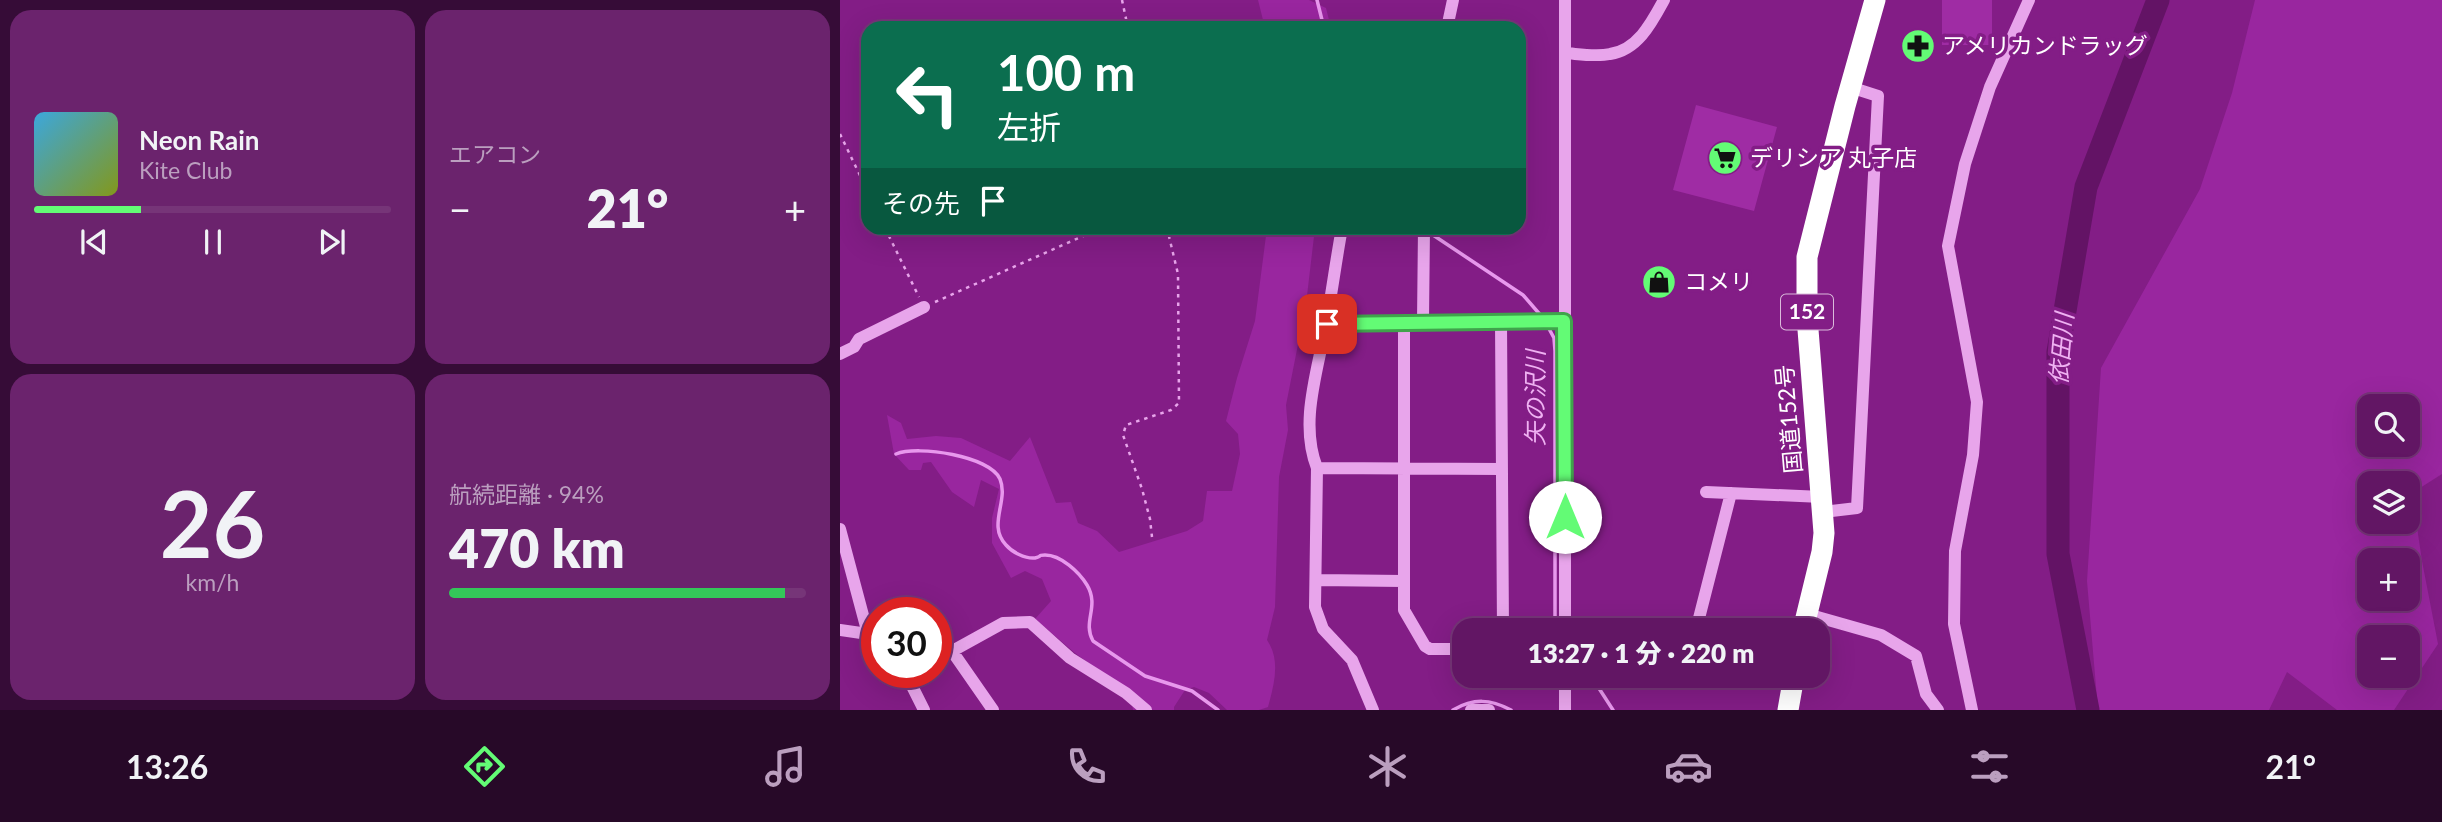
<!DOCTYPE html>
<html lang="ja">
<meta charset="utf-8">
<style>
body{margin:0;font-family:Lato,"Noto Sans JP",sans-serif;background:#6b236d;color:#f1f3f6;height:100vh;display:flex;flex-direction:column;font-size:26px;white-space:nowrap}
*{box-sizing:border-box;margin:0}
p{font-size:23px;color:#bb9fbf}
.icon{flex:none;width:38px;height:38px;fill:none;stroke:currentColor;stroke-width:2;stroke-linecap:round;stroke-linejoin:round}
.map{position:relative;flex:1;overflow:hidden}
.drawer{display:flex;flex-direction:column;gap:10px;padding:10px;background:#360c37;width:840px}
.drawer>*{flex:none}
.banner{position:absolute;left:21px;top:21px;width:665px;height:214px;border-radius:21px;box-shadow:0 7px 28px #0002,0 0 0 2px #763578;background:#0b6e4f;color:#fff;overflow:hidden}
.fabs{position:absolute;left:1517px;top:394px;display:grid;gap:14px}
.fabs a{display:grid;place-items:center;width:63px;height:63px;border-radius:14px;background:#621664;box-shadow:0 7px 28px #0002,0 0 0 2px #763578;font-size:35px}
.speed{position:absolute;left:21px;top:597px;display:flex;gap:14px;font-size:35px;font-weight:700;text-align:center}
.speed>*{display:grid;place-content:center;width:91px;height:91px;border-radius:50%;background:#621664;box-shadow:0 7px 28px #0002,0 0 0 2px #763578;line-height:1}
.speed .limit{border:10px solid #d22;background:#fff;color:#111}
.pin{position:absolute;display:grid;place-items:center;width:60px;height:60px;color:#fff;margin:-30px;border-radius:14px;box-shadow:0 4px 10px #0006}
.me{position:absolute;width:77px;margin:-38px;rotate:0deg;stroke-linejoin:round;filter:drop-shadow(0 0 5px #0008)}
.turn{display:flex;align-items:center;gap:24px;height:147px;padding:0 21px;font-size:32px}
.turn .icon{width:91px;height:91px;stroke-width:2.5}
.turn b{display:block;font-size:49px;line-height:60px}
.then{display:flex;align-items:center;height:66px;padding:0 21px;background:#0003;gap:14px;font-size:26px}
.big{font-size:52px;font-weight:800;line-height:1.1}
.drawer .card{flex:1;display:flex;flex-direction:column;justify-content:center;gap:10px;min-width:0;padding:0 24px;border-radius:21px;background:#6b236d}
.drawer .dial{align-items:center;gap:0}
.dial b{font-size:91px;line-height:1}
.song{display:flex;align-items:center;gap:21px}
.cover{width:84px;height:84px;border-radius:10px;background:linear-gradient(135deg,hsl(200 70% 55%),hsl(70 70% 35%))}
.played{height:7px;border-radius:4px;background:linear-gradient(90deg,#63fb75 30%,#763578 30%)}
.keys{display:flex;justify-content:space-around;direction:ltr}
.heat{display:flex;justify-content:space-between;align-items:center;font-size:38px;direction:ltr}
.charge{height:10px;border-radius:5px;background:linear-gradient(90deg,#34c759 94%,#763578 0)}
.drawer .tiles{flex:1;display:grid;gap:10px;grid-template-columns:repeat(2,1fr)}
.trip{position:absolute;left:612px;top:618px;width:378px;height:70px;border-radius:21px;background:#621664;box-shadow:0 7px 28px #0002,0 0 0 2px #763578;font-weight:800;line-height:70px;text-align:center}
.tab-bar{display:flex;height:112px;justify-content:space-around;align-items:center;background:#270928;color:#bb9fbf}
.tab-bar .icon{width:49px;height:49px}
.tab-bar .selected{color:#63fb75}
.tab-bar b{font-size:32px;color:#f1f3f6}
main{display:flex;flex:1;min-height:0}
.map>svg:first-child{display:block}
.green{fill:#99269f;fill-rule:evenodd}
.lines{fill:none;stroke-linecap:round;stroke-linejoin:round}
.stream{stroke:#e898ed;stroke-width:3.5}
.river{stroke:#631365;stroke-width:23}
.building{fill:#9f2ca4}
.path{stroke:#e8a5eb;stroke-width:2.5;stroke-dasharray:3.5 5;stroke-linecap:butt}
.minor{stroke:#e8a5eb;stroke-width:12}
.highway{stroke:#fff;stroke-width:21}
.route-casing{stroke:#40a34c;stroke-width:18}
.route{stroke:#63fb75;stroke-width:12}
.labels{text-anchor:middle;stroke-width:7;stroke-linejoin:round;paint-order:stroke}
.shield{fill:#831d86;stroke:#dabbdb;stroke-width:2}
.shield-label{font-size:21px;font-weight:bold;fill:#fff}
.poi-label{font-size:23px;fill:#fff;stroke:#831d86;text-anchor:start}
.street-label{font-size:23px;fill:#fff;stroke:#831d86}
.water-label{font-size:24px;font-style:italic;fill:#efb1f2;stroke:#831d86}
</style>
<main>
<section class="drawer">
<div class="tiles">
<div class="card">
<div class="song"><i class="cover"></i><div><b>Neon Rain</b><p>Kite Club</p></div></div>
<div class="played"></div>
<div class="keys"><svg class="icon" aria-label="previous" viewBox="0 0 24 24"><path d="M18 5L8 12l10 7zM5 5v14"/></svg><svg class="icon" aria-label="pause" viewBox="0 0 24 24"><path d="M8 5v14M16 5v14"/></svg><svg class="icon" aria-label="next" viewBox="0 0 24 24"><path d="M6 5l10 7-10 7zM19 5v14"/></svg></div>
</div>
<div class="card"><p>エアコン</p>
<div class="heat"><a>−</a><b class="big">21°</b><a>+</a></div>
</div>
<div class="card dial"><b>26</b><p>km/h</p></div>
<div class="card"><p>航続距離 · 94%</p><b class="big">470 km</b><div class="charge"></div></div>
</div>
</section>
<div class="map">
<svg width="1602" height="710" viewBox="0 0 1602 710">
<rect width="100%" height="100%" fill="#831d86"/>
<path class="green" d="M418,0H469L486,8L491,28H425Z
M1415,0H1602V474L1572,493L1582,561L1598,644L1554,710H1497L1447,672L1429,710H1258L1247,581L1261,368L1360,189L1392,93ZM1530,406H1568V444H1530ZM1530,483H1568V522H1530ZM1530,560H1568V598H1530ZM1530,637H1568V676H1530Z
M427,228H475L466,304L446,405L448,430L439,477L435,607L427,640C441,660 434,685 428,707L419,710H387L369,693L354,687L345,690L334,707V710H293L290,694L235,653L195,619L211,601L202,579L185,571L171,578L152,543V518L159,489L141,480L134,507L112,492L91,462L83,463L81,470H69L54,454L47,415L61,423L67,439L96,436L121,438L170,461L190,437L216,503L231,502L238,523L257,531L279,552L347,531L363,521L367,491H392L400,454L398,434L386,421L397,378L415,321Z"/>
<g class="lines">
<path class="stream" d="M477,0L484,28
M587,231L683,295L703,318
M707,325L714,338L715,351V621L720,629
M56,454C78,445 150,456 160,479C169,501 147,525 166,545C172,552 185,559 195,558C204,556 196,555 205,555C221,555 239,572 247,585C260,607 242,621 253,641L305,676L352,691L378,710
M751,676L773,710
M613,710C634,698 650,699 671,710"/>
<path class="river" d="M1248,710L1218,554V352L1246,187L1318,0"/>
</g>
<path class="building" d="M1102,0H1152V45H1102Z
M856,105L937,127L914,211L833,190Z"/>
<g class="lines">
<path class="path" d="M282,0L288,28
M0,134L28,192
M45,228L79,297
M95,302L261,228
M312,537L310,519L302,489L283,435L286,425L331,410L339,403L338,274L327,228"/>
<path class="minor" d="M607,28L613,0
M725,53C739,54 756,57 770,54C798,50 812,22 824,0
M502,228C496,260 492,292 486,324C478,371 459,422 477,468L475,607L483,629L512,660L533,710
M583,321L584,228
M564,322V610L585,646L590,649H625
M661,322L663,630
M487,324L725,321
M0,354L14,347L19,339L84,307
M477,468L662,469
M866,492L982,497
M983,512L1017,508L1038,96L1010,87
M0,529L28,634
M477,580L563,581
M967,614L1041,635L1076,656L1086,694L1098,710
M0,630L28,634L37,640
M725,630V0
M856,630L891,493
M112,651L153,710
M96,660L163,623L190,622L230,658L286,693L306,710
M65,672L84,710
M631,710H649
M725,710V676
M1132,710L1114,624L1115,551L1133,455L1137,402L1108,246L1125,164L1150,87L1189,0"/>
<path class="highway" d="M963,630L982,552L984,533L967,317V257L1005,106L1035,0
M948,710L954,676"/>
</g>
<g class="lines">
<g class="route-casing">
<path id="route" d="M487,324L724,321L725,517"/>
</g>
<use href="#route" class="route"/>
</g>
<defs>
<g id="pharmacy-disc" transform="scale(1.75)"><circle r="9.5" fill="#63fb75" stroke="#831d86"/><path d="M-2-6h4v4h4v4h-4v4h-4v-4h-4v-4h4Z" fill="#111"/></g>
<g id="supermarket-disc" transform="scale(1.75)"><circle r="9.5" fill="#63fb75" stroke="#831d86"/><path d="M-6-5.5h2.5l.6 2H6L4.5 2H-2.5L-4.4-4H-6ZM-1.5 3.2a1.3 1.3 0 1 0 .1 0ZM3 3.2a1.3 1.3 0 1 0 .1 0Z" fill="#111"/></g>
<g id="shop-disc" transform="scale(1.75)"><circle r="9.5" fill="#63fb75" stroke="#831d86"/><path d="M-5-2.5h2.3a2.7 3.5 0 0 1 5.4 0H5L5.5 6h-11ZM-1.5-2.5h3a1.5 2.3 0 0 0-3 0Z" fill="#111"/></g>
</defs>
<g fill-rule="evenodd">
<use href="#pharmacy-disc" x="1078" y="46"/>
<use href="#supermarket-disc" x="885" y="158"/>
<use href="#shop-disc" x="819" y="282"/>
</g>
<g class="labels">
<rect class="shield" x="941" y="294.5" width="52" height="35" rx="5"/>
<g class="shield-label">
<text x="967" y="319">152</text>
</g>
<g class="poi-label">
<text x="1102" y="54">アメリカンドラッグ</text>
<text x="910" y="166">デリシア 丸子店</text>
<text x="844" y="290">コメリ</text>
</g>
<g class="street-label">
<text transform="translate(949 419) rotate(-95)" y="8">国道152号</text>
</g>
<g class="water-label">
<text transform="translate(1222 349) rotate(-85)" y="8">依田川</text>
<text transform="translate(696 398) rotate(-90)" y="8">矢の沢川</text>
</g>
</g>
</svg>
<div class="fabs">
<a><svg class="icon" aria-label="search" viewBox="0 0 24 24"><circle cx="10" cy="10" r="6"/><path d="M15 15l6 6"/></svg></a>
<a><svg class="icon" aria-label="layers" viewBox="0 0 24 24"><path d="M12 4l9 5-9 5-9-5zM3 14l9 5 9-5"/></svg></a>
<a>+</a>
<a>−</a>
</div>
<div class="speed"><div class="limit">30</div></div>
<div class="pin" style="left:487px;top:324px;background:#d93025"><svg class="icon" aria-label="arrive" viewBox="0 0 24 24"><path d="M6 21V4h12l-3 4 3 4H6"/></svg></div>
<svg class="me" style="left:725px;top:517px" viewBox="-20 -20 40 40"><circle r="19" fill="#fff"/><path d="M0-13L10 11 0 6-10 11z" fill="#63fb75"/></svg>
<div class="trip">13:27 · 1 分 · 220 m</div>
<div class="banner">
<div class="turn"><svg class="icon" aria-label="left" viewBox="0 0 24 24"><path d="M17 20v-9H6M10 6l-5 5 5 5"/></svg><div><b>100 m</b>左折</div></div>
<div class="then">その先<svg class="icon" aria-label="arrive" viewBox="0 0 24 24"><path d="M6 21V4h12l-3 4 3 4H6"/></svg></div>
</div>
</div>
</main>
<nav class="tab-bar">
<b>13:26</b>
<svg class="icon selected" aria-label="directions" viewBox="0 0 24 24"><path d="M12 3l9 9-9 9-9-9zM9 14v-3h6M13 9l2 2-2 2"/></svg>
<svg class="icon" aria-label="music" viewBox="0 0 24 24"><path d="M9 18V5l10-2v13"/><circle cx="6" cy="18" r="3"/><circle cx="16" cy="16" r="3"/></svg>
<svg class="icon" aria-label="phone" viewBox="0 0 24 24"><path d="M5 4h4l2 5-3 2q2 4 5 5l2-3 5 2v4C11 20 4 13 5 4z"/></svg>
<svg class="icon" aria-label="climate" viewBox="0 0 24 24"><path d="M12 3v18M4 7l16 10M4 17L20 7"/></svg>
<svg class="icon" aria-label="car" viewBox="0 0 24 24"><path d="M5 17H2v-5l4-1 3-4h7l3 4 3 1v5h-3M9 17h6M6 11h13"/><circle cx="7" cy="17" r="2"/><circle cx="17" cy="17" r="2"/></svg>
<svg class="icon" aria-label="filters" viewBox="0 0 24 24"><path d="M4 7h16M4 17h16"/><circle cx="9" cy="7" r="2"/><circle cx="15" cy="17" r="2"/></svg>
<b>21°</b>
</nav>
